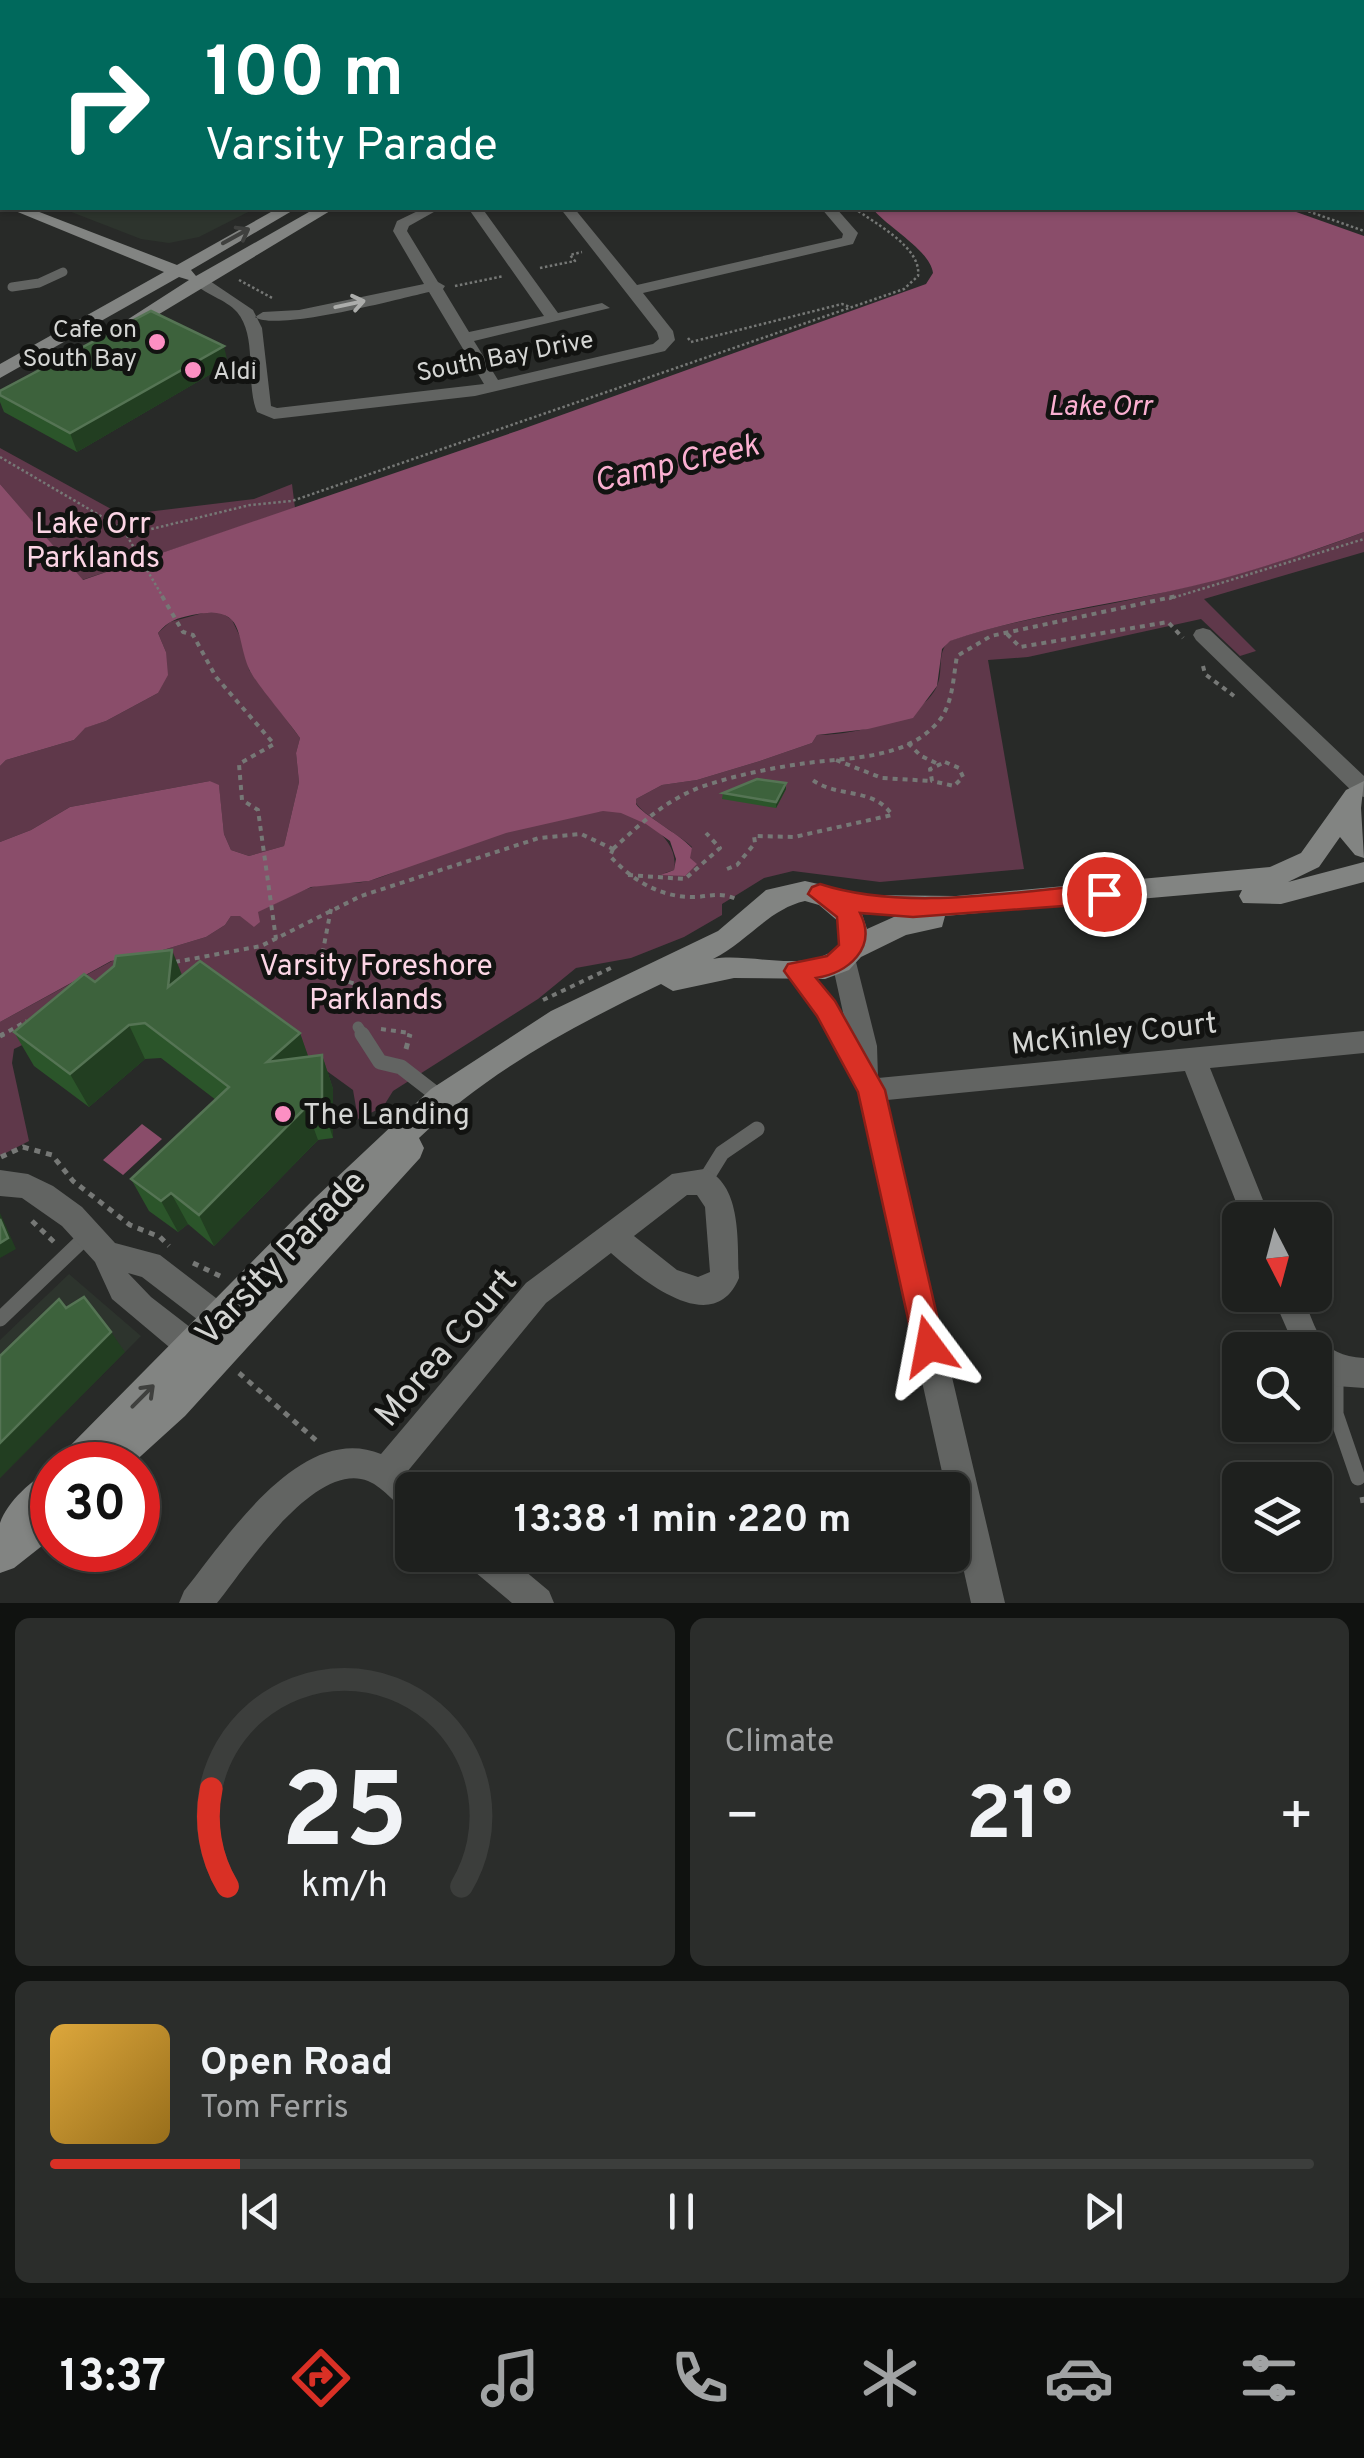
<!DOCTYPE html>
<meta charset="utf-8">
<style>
body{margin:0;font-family:Overpass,sans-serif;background:#2b2d2b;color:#f1f3f6;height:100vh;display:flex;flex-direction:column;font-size:38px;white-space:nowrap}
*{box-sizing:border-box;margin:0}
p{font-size:32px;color:#a1a3a4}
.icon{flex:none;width:55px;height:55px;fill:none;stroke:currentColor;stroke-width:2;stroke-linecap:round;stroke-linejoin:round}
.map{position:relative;height:1603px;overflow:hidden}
.panel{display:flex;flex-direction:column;gap:15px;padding:15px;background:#101210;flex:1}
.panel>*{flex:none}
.banner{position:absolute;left:0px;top:0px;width:1365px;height:210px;box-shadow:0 2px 8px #0004,0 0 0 2px #3c3e3c;background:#00695c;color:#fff;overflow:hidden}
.needle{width:65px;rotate:174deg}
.fabs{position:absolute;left:1222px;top:1202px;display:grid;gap:20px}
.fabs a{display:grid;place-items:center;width:110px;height:110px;border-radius:15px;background:#1e201e;box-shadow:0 2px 8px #0004,0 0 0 2px #3c3e3c;font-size:50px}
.speed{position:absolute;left:30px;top:1442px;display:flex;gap:20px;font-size:50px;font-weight:700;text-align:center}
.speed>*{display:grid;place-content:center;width:130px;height:130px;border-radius:50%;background:#1e201e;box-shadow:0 2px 8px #0004,0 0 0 2px #3c3e3c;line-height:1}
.speed .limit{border:15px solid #d22;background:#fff;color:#111}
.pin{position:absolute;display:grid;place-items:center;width:85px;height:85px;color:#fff;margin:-42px;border:5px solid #fff;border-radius:50%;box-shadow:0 2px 10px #0007}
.me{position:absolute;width:110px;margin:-55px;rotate:347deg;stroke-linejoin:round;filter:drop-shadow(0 0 8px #0008)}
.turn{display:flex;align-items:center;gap:35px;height:210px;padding:0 40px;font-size:45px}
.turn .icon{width:130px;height:130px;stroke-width:2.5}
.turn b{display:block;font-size:70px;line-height:85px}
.big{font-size:75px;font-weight:700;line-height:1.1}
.panel .widget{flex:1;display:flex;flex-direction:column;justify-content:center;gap:15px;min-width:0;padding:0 35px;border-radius:15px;background:#2b2d2b}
.panel .dial{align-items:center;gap:0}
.dial svg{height:260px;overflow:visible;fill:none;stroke:#3c3e3c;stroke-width:7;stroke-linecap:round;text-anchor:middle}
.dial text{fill:#f1f3f6;stroke:none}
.song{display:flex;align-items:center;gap:30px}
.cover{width:120px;height:120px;border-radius:15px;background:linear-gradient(135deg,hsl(40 70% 55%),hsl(40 70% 35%))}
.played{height:10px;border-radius:5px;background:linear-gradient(90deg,#d93025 15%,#3c3e3c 15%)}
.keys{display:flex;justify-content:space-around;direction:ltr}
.heat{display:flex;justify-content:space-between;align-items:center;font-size:55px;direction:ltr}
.panel .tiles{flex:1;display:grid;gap:15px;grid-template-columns:1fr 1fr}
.widget:last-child{grid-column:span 2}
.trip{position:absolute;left:395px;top:1472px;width:575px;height:100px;border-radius:15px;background:#1e201e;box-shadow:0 2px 8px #0004,0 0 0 2px #3c3e3c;font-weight:700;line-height:100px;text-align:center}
.dock{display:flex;height:160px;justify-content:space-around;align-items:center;background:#0c0d0c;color:#a1a3a4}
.dock .icon{width:70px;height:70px}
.dock .on{color:#d93025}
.dock b{font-size:45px;color:#f1f3f6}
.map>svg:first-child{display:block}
.built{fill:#2d342d}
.green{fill:#5f384a}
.water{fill:#8a4d6a}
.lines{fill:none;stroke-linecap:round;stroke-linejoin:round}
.path-far2{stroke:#767876;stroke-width:2.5;stroke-dasharray:2.5 2.5;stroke-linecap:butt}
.path-far1{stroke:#767876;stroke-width:4;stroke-dasharray:5 5;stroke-linecap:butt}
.path{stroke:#767876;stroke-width:5;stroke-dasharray:6 6;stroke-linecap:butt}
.lane-far2{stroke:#626462;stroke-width:9}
.lane-far1{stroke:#626462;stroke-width:11}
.lane{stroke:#626462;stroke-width:15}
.street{fill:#626462;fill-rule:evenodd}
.secondary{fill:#828482;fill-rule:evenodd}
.wall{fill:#2b552a}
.shaded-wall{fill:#223e21}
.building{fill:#3d623c;stroke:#557454;stroke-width:2.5}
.oneway{stroke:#3f403e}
.oneway2{stroke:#acadab}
.route{fill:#d93025;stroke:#8d1f18;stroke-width:2.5}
.poi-dot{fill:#fc8fc3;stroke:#121311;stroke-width:4}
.labels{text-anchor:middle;stroke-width:10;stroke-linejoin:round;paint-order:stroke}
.far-poi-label{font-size:25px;fill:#d4d5d3;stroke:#121311;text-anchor:end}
.far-street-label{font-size:25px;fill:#d4d5d3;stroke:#121311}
.far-water-label{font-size:28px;font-style:italic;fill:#fbb0d1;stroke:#121311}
.park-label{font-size:30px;fill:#fcd5e5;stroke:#121311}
.street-label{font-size:30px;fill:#d4d5d3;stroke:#121311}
.poi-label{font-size:30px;fill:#d4d5d3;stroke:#121311;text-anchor:start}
.water-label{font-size:32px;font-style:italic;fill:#fbb0d1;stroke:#121311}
.near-street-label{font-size:35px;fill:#d4d5d3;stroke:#121311}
</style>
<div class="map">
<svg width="1364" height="1603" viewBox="0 0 1364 1603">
<rect width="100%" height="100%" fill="#282a28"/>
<path class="built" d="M113,0H665L667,2H111Z
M61,208H256L199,237L169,243L141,239Z
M69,1274L141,1336L0,1478V1340Z"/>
<path class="green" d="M0,448L122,515L254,499L292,484L295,508L82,580L0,484Z
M1364,532V552L1204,599L1256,651L1240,656L1201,619L1028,657L988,660L1024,869L880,882L793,871L764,878L722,904V915L684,937L631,958L576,968L538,999L393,1091L383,1107L358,1119L353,1090L273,1032L154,981L14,1049L12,1063L29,1141L0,1156V1022L112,961L143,956L206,937L225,925L231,916C261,916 287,894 316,886C333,881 351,885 368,881C388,876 407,866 426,859C481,840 543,816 602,811C633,808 681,836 674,870L665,873L684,876L692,847C677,833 643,815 636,803V799L662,785L697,780L760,761L812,743L817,735C852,735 922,721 937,686C944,670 936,654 949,641C1022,616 1099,609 1173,590C1238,575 1302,556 1364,532Z
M203,613H222L232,620L246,649L249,670L300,738L296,753L299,782L284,846L249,856L231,850L224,834L219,786L210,781L70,807L31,830L0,842V766L6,760L74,740L84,728L106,721L158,693L166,652L158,633L170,622Z"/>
<path class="water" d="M872,208H1285L1364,236V532C1300,556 1233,578 1166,592C1094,607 1020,617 950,641L942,649L937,686L913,718L868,729L817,735L812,743L760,761L697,780L662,785L636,799V804C643,815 678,833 692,848L690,858L697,864L685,876L661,875L674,870L676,859L670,841L646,824L621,813L603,811L506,833L369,881L311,887L258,912L260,922L254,927L240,916H231L225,925L206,937L143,956L111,961L0,1022V842L31,830L70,807L210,781L219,785L224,834L231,850L249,856L284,846L299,782L296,753L300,738C290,723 254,681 249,669C235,635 246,604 192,615C177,618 168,621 158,633L166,652L168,675L158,693L106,721L85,728L74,740L6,760L0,766V484L83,580L517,431L926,284L933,273C930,250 888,228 872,208Z
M142,1124L162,1139L123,1175L103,1160Z"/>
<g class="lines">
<path class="path-far2" d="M883,2L913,0
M1026,2L1062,0
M1360,2L1364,0
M0,123L2,119
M1299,208L1364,231
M540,268L575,261L570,255L582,252
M239,280L274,299
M455,286L504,276
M688,338L691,342L842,304L850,307
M0,457L123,529L164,599
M127,535L250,505L292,501L904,289L918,276C922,247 874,223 854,208
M1169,599L1364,539"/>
<path class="path-far1" d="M162,596L183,632L193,635L216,677L274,744L239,764L242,800L258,810L276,939
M1007,634L1020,647L1168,622L1183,638
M1203,666L1205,674L1234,696
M908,743L921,756L936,763
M836,760L882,778L932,781
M945,762L959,768L963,777L954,786L932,781L930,769Z
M613,849L610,856C633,881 661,898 696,897C711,896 721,892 736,899
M613,849C640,824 666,800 701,787C733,776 766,769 800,764C845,757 905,761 938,722C953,705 953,678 957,656L991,636L1177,596
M727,869L737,865L755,843L754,836L794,837L892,815C873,786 835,799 810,778
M628,875L685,879L720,848L706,833
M331,909L321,961L329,975L355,984L347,1012
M175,962L261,946L361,896L539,838L581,834L613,849
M543,1000L615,966
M381,1029L410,1033L409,1036
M0,1036L27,1021"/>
<path class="path" d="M0,1036L4,1034
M406,1049L410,1034
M1,1157L23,1147L52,1155L73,1181L130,1225L160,1237L169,1246
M32,1221L54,1242
M193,1263L220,1276
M239,1373L318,1442
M1362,1497L1364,1508"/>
<path class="lane-far2" d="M12,287L39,283L63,272"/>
<path class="lane-far1" d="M358,1027L364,1036"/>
<path class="lane" d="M362,1034L380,1062L401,1067L441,1098
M704,1182L722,1153L757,1129
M0,1319L88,1235
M1336,1371V1414L1358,1478"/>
<path class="street" d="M927,0H990L925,2Z
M1119,0H1131L1133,2H1121Z
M2,14V25L0,26V15Z
M424,208H441L409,226L407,231L438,282L445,286L443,289L469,332L544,316L468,208H482L558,313L602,303L610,308L474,341L498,380L653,344L659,339L657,332L560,208H574L637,285L842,238L843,234L821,208H836L858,233L853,244L643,293L673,331L675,340L665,351L475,396L274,419L257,412C245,382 258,337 237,312C226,299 204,295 191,280L194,277H204L253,310L262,328L271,406L277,408L484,384L429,292C398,299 276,332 255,317L263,312L299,310L424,284L393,231L397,221Z
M1203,628L1210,630L1364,776V797L1356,795L1196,640L1193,635L1196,630Z
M843,948L852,951L855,958L877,1046L878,1078L1364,1031V1053L1210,1068L1271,1220H1243L1185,1071L887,1100L1005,1603H971L952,1518V1490H946L858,1092L817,1016L785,971L788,964L797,961L806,964L844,1017L831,958L834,951Z
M704,1169C743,1184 737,1244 739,1278C713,1340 641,1279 611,1253L546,1303L407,1472L425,1490H412V1513C395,1506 385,1488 368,1481C315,1460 245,1568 217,1603H179L184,1591C227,1538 301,1421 381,1454L526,1283L672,1174ZM687,1195H697L705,1207L710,1272L698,1277L677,1270L634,1236Z
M0,1170L28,1174L53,1186L82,1207L115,1243L160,1255L229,1308L234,1318C224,1342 216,1352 192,1362L181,1357L112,1299L95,1262L62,1226L22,1198L0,1196ZM128,1273L142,1277L202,1323L199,1329L195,1331L151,1297Z
M1272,1295H1302C1318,1332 1319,1355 1364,1358V1388L1336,1386L1315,1374V1350H1296Z
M465,1555H506L549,1591L554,1603H512L469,1567Z"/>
<path class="secondary" d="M2,141V154L0,155V142Z
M8,208H29L177,265L278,208H297L191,270L196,276L316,208H335L131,331H119L116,327L189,280L179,277L0,378V364L164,272Z
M1364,781L1361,808L1364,858L1355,855L1340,837L1319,867L1288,882L1364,862V882L1281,904L1243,903L1239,896L1242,890L945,916L942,927L906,935L861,957L849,970L825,979L734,978L673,991L661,984C575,1025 488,1071 419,1138L424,1148L420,1158L185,1416L131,1465H58L63,1453L315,1198L431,1089L551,1011L718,931L766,890L805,881L867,895L956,896L1270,867L1301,853L1346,790ZM805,901L819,905L839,922L838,946C810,975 749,952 713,959C747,942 769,909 805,901ZM862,914L896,916L867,929Z
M52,1470V1538L14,1568L0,1573C0,1558 0,1536 0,1523C7,1502 33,1478 52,1470Z"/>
</g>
<path class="wall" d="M1362,128L1364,129V210L1353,208H1362Z
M228,364L77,452L4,412L0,402V391Z
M786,789L776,808L722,799L723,793Z
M182,975L300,1033L308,1057L322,1055L333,1089V1138L318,1140L214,1246L188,1224L178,1232L149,1211L131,1179L216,1100L161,1058L145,1059L89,1107L34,1066L14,1032L95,982Z"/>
<path class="shaded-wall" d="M224,346L228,364L77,452L70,433Z
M786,783V789L776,808V802Z
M172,950L186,985L168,987Z
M129,1025L145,1059L89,1107L70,1074Z
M300,1033L312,1067L267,1062Z
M322,1055L333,1089V1138L322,1105Z
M306,1107L318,1140L214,1246L199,1215Z
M171,1193L188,1224L178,1232L161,1201Z
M0,1213L16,1249L0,1258Z
M111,1332L125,1352L0,1478V1443Z"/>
<path class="building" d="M1362,128L1364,129V160H1362Z
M151,311L224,346L70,433L0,395V391Z
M757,779L786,783L776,802L723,793Z
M172,950L168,987L200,961L300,1033L267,1062L322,1055V1105L306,1107L199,1215L171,1193L161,1201L131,1179L229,1087L145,1023L129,1025L70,1074L14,1032L84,974L95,982L114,966L116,956Z
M0,1219L8,1238L0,1243Z
M84,1297L111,1332L0,1443V1356L59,1299L66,1308Z"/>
<defs><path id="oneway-shaft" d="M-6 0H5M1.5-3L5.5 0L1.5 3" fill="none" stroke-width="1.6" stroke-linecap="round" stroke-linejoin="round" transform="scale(2.5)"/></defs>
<g class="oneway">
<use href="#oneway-shaft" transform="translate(236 236) rotate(-29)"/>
<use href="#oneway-shaft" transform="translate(143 1396) rotate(-45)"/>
</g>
<use class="oneway2" href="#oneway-shaft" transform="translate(350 304) rotate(-12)"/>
<path class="route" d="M820,884C906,912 1015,891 1104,884L1113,887L1116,894L1113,900L1104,903L913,917L860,913C878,948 848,973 816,978L835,1001L885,1090L944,1346L940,1357L929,1361L919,1357L914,1346L858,1092L817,1016L784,971L788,964L827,956L839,945L837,917L808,894L812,887Z"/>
<g class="poi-dot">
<circle cx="157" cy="342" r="10"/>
<circle cx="193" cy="370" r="10"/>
<circle cx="283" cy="1114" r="10"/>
</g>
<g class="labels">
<g class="far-poi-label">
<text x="137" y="337">Cafe on<tspan x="137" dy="29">South Bay</tspan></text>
<text x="213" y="379" text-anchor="start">Aldi</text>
</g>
<g class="far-street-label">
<text transform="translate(505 355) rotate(-11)" y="9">South Bay Drive</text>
</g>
<g class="far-water-label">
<text x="1100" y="415">Lake Orr</text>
</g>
<g class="park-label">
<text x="93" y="533">Lake Orr<tspan x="93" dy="34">Parklands</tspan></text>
<text x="376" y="975">Varsity Foreshore<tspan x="376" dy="34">Parklands</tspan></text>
</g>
<g class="street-label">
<text transform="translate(1114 1033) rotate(-6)" y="10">McKinley Court</text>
</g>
<g class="poi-label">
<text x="303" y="1124">The Landing</text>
</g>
<g class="water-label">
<text transform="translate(676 462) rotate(-13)" y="11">Camp Creek</text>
</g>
<g class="near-street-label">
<text transform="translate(280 1257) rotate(-46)" y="12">Varsity Parade</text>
<text transform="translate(445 1347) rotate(-49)" y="12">Morea Court</text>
</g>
</g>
</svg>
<div class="fabs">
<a><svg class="needle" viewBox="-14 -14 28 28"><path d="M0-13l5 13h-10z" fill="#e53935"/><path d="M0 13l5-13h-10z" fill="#a1a3a4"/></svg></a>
<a><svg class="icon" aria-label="search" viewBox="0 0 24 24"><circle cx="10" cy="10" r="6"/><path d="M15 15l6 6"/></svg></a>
<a><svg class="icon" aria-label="layers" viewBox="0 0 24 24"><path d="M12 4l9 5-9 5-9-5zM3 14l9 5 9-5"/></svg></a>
</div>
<div class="speed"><div class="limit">30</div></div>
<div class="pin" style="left:1104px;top:894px;background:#d93025"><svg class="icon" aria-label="arrive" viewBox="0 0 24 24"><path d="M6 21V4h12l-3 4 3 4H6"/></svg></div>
<svg class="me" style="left:929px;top:1346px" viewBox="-20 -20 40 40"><path d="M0-17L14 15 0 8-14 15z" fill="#d93025" stroke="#fff" stroke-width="4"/></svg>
<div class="trip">13:38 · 1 min · 220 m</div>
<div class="banner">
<div class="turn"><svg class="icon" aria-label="right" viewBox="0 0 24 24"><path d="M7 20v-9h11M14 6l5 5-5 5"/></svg><div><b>100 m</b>Varsity Parade</div></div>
</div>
</div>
<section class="panel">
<div class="tiles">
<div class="widget dial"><svg viewBox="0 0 100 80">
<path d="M14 69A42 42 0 1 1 86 69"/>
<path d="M14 69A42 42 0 0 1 9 39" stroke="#d93025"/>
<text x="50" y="56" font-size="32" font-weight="700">25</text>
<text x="50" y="72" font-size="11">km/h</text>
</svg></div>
<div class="widget"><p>Climate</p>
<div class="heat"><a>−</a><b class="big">21°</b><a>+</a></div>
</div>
<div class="widget">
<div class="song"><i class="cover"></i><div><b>Open Road</b><p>Tom Ferris</p></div></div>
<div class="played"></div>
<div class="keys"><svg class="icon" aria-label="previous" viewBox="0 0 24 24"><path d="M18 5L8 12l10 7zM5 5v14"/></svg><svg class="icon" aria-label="pause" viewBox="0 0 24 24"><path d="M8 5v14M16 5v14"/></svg><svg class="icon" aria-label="next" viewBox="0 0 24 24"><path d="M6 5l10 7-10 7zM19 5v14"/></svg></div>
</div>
</div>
</section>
<nav class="dock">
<b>13:37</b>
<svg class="icon on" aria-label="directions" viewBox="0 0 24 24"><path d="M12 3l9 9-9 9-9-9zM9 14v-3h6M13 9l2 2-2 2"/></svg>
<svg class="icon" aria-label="music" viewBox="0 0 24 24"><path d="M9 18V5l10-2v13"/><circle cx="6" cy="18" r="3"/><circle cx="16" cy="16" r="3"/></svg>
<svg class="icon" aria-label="phone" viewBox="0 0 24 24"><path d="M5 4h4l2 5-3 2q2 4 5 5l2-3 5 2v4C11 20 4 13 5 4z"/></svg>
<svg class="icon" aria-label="climate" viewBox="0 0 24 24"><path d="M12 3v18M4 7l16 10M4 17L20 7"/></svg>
<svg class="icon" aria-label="car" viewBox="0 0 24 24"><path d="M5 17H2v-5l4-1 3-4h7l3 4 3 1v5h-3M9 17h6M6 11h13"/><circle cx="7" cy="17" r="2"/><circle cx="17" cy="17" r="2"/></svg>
<svg class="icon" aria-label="filters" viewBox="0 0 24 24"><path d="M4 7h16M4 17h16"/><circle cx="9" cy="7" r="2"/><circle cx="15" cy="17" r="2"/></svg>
</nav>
